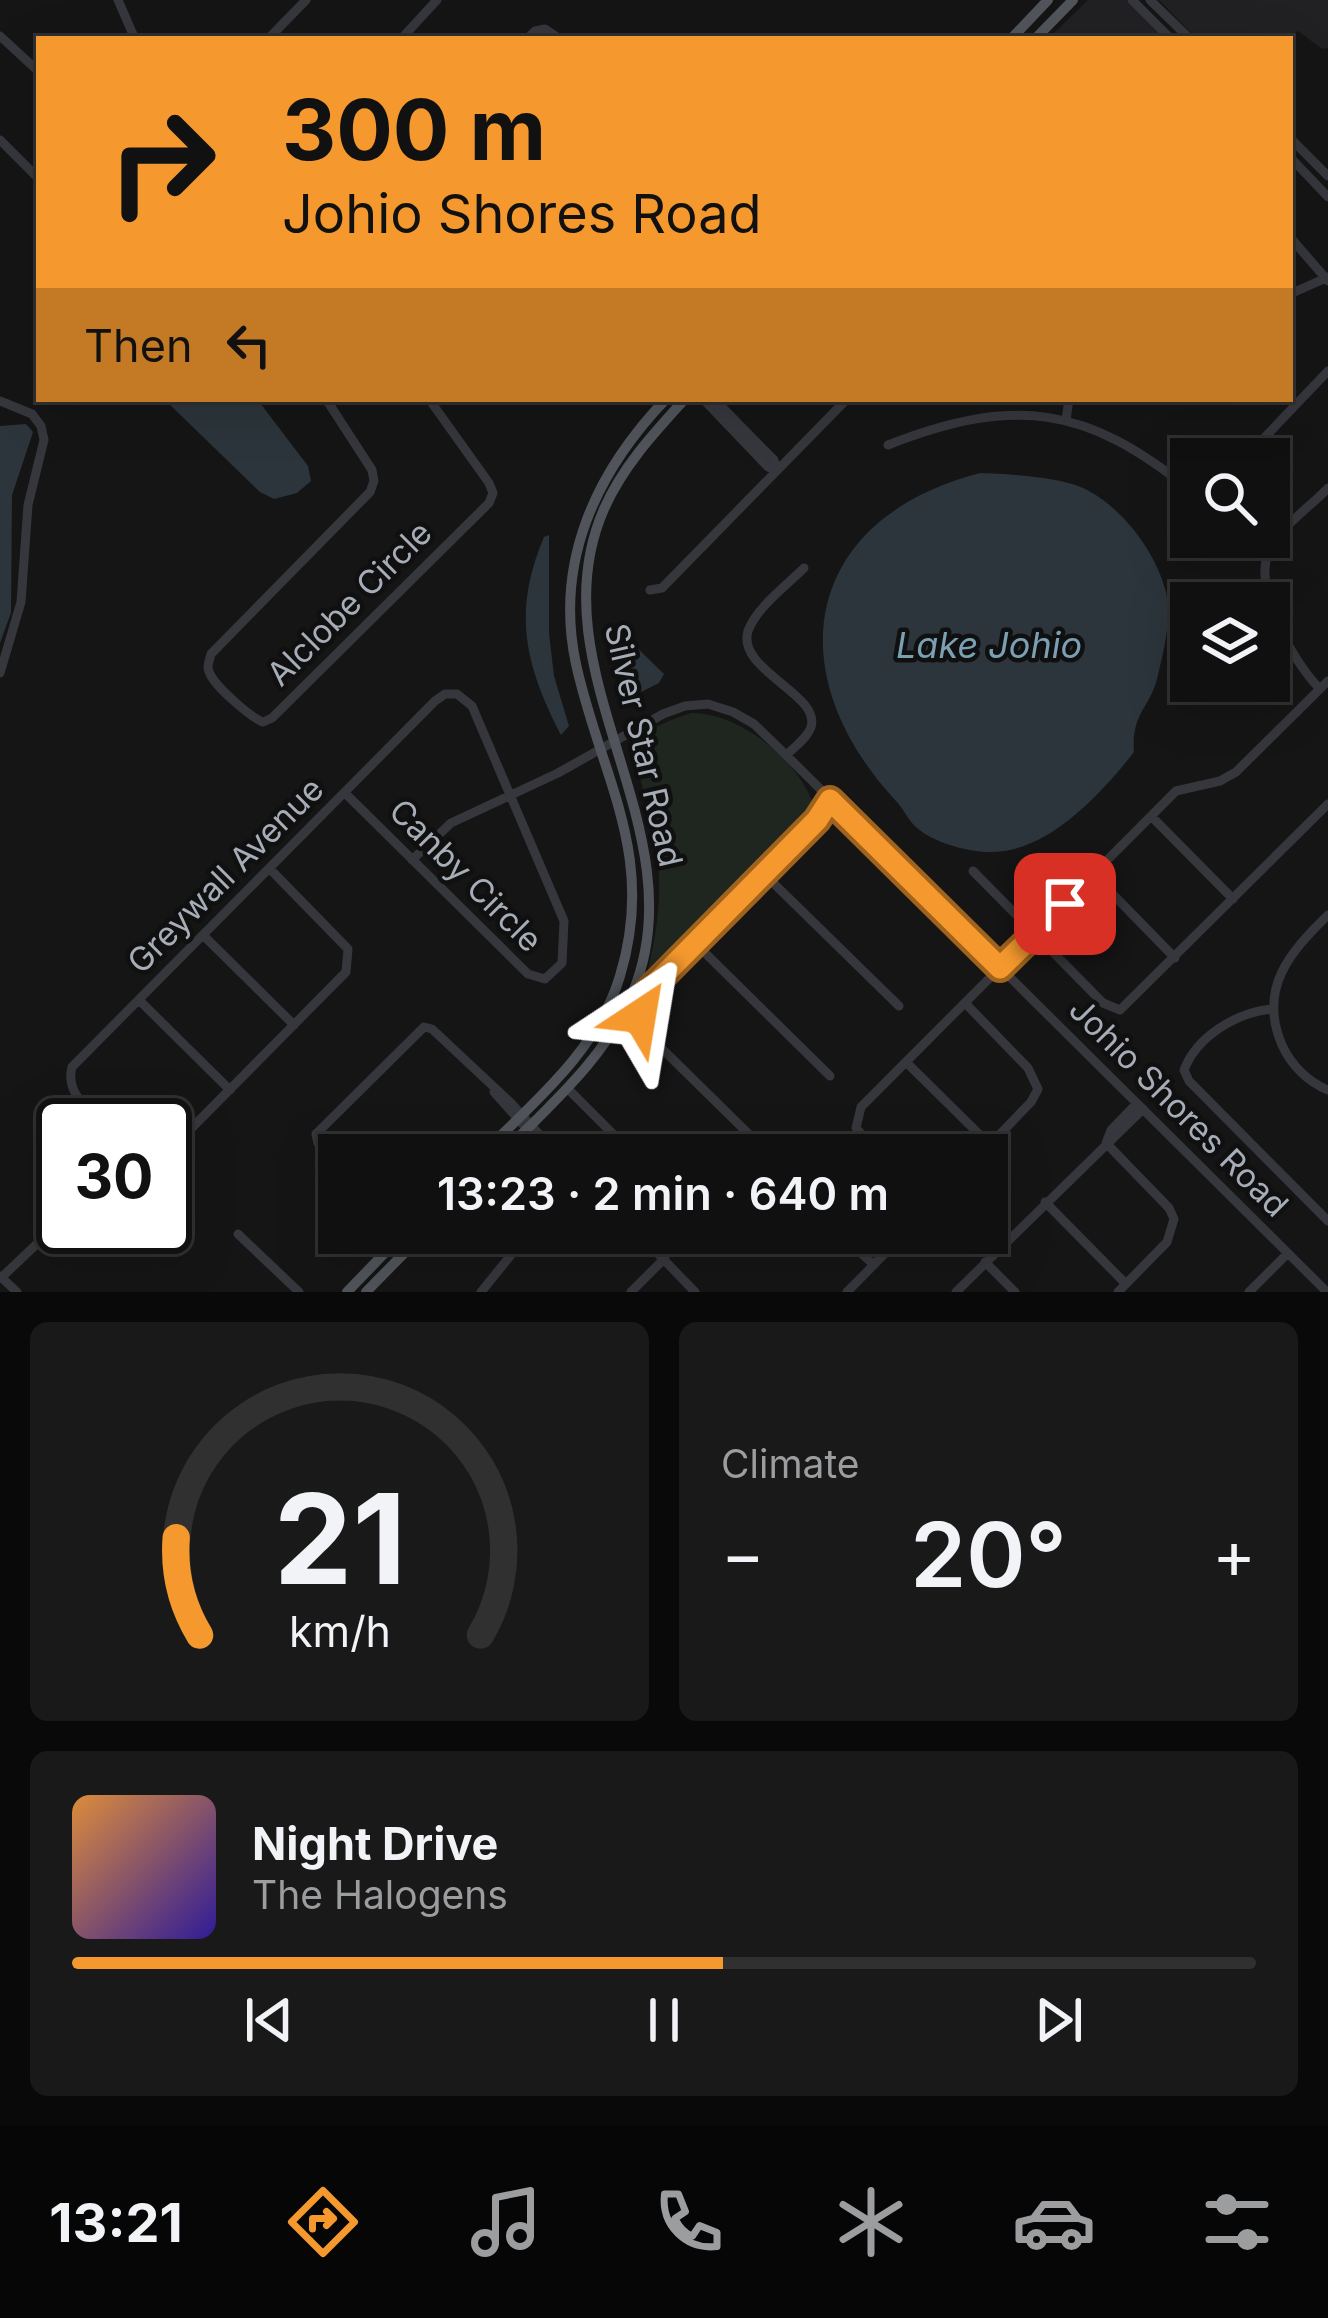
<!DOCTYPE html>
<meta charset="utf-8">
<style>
body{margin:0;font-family:Inter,sans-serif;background:#191919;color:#f1f3f6;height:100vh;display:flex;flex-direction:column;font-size:45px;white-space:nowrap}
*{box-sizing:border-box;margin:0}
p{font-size:39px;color:#9c9d9f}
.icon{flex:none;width:66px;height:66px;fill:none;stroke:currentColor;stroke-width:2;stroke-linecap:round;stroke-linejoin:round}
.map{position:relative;height:1292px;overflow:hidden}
.drawer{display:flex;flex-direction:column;gap:30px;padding:30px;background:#090909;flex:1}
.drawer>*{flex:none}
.hud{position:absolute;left:36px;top:36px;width:1257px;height:366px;border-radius:0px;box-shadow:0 12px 48px #0002,0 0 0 3px #303030;background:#f5992e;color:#111;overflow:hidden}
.buttons{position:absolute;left:1170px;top:438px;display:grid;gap:24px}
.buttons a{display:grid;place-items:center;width:120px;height:120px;border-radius:0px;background:#101010;box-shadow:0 12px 48px #0002,0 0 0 3px #303030;font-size:60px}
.speed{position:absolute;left:36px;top:1098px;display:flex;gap:24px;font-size:60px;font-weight:700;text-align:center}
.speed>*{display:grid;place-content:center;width:156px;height:156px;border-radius:50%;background:#101010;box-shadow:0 12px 48px #0002,0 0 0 3px #303030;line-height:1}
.speed .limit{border:6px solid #111;border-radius:18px;background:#fff;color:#111}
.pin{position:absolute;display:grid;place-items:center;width:102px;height:102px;color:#fff;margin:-51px;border-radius:24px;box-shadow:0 6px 18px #0006}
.me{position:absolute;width:132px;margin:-66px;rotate:33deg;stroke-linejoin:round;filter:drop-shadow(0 0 9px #0008)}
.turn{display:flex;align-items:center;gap:42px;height:252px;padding:0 48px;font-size:54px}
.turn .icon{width:156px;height:156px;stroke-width:2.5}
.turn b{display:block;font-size:84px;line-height:102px}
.then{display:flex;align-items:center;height:114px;padding:0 48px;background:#0003;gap:24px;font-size:45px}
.big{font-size:90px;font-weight:600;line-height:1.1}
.drawer .card{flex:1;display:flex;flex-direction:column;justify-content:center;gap:18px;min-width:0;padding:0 42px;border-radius:18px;background:#191919}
.drawer .dial{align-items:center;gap:0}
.dial svg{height:312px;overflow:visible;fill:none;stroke:#303030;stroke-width:7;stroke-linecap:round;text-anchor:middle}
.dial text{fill:#f1f3f6;stroke:none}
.song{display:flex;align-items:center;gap:36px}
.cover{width:144px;height:144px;border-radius:18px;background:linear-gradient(135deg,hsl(30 70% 55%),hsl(250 70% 35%))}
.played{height:12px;border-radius:6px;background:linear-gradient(90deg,#f5992e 55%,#303030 55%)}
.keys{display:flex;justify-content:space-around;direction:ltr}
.heat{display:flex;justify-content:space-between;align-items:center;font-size:66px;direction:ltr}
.drawer .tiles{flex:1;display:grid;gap:30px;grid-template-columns:1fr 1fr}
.card:last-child{grid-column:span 2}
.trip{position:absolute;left:318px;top:1134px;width:690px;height:120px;border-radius:0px;background:#101010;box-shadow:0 12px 48px #0002,0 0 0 3px #303030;font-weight:600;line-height:120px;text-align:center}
.tab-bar{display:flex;height:192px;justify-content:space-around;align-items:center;background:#060606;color:#9c9d9f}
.tab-bar .icon{width:84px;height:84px}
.tab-bar .on{color:#f5992e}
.tab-bar b{font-size:54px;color:#f1f3f6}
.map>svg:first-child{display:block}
.built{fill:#212124}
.green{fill:#1f261f}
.water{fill:#2b353b}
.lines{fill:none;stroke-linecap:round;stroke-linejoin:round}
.minor{stroke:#36373c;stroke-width:9}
.major{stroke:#51555b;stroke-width:10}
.route-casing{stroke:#9f631e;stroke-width:30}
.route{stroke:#f5992e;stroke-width:21}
.labels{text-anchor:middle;stroke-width:9;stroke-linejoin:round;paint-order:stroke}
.street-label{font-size:33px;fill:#a6adb7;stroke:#101011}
.water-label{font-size:36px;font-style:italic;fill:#7ca0b3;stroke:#101011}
</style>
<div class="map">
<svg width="1328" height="1292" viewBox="0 0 1328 1292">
<rect width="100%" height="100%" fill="#151516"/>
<path class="built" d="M1088,0H1126L1166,39H1048Z
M1159,0H1328V48L1322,49L1298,31L1283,39H1197Z"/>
<path class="green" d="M691,713C741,712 805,765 816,813L661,974H647C670,880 658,840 632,750C645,728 668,721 691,713Z"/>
<path class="water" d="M164,399H257L308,466L311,481L297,493L274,499L260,492Z
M26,424L33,432L12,495L11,613L0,643V426Z
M980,473C1009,474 1065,477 1089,491C1125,511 1156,553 1166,592C1172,619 1164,649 1158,675C1151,708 1131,712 1134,752C1101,794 1046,855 987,852C964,851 927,841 912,823C906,816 903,808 896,801C777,673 802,519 980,473Z
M549,535V633L554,676L569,726L561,735C525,665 512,612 544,537Z
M624,635L664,674L659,683L637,694C622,682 622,659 620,640Z"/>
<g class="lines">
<path class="minor" d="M118,0L135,39
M1132,0L1171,39
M1150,0L1190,39
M0,36L39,72
M268,39L306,0
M401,39L437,0
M527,39L535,31L545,29L560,39
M1290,138L1328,176
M0,140L39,179
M1290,157L1328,197
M1290,237L1328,281
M1290,294L1328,277
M326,399L372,470L374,481L370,492L211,654C209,662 206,667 210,674C216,687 250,717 263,722L272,718L489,503L493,493L489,483L429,399
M703,399L768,467L777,470
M714,399L774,460L777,470
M0,401L32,414L41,426L44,440L28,505L21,602L0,673
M1066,420L1069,399
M888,445C1013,396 1087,405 1191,491
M1244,459L1328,371
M650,590L662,588L847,399
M1320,689C1293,662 1252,589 1269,551C1280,527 1310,507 1328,488
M786,755C795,747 807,738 811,727C821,694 736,670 748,631C756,608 787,585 804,568
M1151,816L1233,899
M412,860L451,823L558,773L663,714L685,706L708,704L733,712L754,724L786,755L1327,1292
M973,871L1103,1003L1120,1010L1328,804
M764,874L899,1006
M1094,875L1175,958
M1328,915C1289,953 1258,989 1282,1045C1291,1065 1308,1082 1328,1090
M203,935L294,1025
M696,944L830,1076
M139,1000L230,1090
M966,1004L1028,1068L1038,1089L1031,1102L980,1155
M1271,1009C1236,1013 1197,1036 1184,1070L1189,1081L1328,1221
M907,1063L990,1145
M567,1088L634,1155
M494,1092L550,1155
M103,1125C87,1108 65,1092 72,1067L435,701L445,694H457L472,706L564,921L562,963L545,979L528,974L345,793
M1106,1143L1169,1208L1174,1219L1167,1242L1118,1292
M1106,1143L1111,1130L1137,1103
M165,1155L346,972L348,949L270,869
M755,1155L763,1148L648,1035L640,1016V1002L817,820L830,800
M880,1155L856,1128L861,1107L1176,791L1220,781L1236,772L1328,681
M339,1162L318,1143L316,1134L424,1027L432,1029L511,1103L558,1155
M1045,1202L1126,1284
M638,1233L695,1292
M839,1233L874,1265
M238,1234L299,1292
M985,1262L1015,1292
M0,1276L17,1292
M2,1277L63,1219
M481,1292L511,1255
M631,1292L665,1258
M847,1292L905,1233
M956,1292L1143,1109
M1249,1292L1288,1253"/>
<path class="major" d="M1011,39L1048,0
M1035,39L1073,0
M481,1155C534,1102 598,1050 620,976C657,854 601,778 576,664C554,562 596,472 666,399
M501,1155C549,1106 607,1057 633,992C700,828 533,671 604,509C623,466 654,433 685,399
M347,1292L404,1233
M366,1292L424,1233"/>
</g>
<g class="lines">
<g class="route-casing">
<path id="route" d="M640,1016V1002L648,991L817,820L830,800L1000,968L1065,904"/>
</g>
<use href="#route" class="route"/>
</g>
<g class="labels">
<g class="street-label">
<text transform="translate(349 603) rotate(-45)" y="12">Alclobe Circle</text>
<text transform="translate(644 745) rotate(77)" y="12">Silver Star Road</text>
<text transform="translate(225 875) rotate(-45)" y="12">Greywall Avenue</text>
<text transform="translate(466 875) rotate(45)" y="12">Canby Circle</text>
<text transform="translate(1179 1107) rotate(45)" y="12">Johio Shores Road</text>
</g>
<g class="water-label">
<text x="989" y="658">Lake Johio</text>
</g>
</g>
</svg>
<div class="buttons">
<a><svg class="icon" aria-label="search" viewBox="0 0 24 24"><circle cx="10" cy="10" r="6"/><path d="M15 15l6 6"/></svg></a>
<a><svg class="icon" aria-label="layers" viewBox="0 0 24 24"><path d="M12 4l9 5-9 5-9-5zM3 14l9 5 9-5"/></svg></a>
</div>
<div class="speed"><div class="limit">30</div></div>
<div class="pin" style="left:1065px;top:904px;background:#d93025"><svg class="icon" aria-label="arrive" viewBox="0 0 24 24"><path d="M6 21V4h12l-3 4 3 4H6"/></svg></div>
<svg class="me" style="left:640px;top:1016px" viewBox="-20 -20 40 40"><path d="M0-17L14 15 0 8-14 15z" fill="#f5992e" stroke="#fff" stroke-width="4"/></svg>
<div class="trip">13:23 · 2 min · 640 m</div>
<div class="hud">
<div class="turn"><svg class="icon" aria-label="right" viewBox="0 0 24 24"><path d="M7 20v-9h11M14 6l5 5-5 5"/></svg><div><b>300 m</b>Johio Shores Road</div></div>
<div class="then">Then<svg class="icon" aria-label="left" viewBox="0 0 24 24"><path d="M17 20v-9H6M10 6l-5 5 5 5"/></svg></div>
</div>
</div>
<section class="drawer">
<div class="tiles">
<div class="card dial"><svg viewBox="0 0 100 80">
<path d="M14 69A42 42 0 1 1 86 69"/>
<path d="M14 69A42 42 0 0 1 8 44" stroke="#f5992e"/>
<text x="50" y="56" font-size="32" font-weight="700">21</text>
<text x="50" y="72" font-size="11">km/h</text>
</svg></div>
<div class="card"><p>Climate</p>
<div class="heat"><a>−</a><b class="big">20°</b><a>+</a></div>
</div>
<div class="card">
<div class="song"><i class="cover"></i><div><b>Night Drive</b><p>The Halogens</p></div></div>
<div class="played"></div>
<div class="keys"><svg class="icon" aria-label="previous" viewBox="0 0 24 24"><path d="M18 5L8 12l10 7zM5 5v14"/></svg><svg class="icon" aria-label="pause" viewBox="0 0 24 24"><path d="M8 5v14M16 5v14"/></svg><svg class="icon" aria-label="next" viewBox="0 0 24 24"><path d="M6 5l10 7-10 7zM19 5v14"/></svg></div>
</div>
</div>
</section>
<nav class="tab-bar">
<b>13:21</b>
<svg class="icon on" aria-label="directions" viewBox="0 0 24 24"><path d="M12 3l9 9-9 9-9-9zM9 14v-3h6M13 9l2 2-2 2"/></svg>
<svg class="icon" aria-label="music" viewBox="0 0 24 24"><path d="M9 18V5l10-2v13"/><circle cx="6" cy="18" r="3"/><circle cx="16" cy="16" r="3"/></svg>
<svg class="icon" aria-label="phone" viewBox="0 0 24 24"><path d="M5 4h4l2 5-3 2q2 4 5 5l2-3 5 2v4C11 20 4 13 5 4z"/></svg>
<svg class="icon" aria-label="climate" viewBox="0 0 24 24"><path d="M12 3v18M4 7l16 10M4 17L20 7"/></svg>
<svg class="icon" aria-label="car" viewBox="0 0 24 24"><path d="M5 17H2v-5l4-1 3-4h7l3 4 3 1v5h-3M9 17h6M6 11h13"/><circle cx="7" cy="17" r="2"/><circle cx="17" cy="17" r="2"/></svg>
<svg class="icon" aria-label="filters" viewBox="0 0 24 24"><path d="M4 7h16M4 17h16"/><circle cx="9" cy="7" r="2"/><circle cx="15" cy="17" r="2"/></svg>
</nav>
